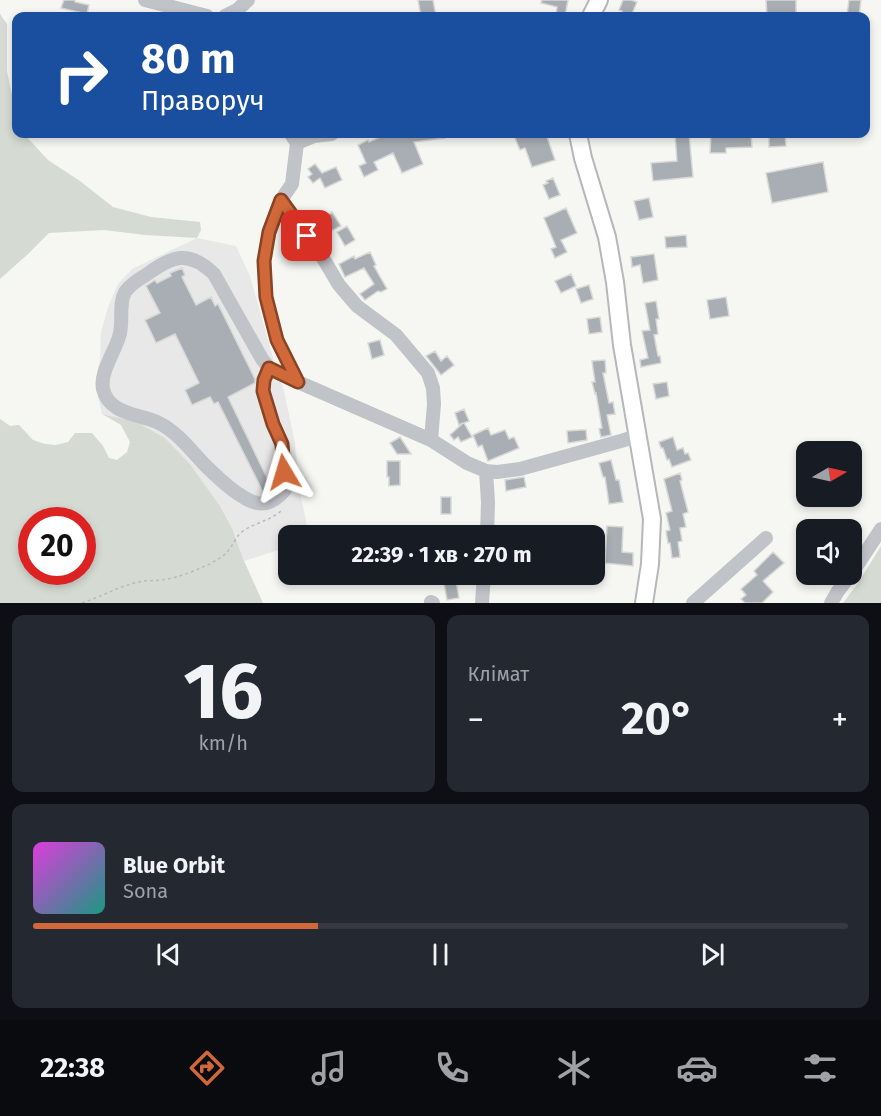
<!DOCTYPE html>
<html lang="uk">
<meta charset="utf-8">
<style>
body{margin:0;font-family:"Fira Sans",sans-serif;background:#242831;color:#f1f3f6;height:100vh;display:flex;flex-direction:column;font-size:22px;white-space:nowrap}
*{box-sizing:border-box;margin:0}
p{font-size:20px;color:#9ea1a6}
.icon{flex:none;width:33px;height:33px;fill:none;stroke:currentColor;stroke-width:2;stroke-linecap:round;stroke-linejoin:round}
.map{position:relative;height:603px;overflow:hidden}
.details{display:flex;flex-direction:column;gap:12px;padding:12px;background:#0d0f14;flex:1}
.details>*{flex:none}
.banner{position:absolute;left:12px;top:12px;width:858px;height:126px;border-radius:12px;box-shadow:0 3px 9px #0003;background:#1a4fa0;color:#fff;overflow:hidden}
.needle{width:39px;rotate:81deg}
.tools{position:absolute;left:796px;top:441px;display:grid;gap:12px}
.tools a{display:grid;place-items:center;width:66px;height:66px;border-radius:12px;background:#171b24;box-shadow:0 3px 9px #0003;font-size:30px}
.speed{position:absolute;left:18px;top:507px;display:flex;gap:12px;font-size:30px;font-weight:700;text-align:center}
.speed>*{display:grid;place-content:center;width:78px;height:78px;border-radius:50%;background:#171b24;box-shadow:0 3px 9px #0003;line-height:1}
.speed .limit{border:9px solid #d22;background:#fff;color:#111}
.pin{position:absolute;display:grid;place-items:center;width:51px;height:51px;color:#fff;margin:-26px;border-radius:12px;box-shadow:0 3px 9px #0006}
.me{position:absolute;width:66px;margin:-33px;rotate:353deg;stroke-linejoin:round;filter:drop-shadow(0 0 4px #0008)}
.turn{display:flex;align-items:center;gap:21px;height:126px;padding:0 30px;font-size:27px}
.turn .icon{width:78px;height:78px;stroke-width:2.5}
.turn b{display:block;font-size:42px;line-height:51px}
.big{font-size:45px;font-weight:700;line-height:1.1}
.details .widget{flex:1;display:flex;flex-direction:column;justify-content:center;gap:9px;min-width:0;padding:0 21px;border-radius:12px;background:#242831}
.details .dial{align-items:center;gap:0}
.dial b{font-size:78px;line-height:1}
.song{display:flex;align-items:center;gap:18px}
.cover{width:72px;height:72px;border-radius:9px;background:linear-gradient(135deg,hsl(300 70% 55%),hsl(170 70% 35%))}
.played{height:6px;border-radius:3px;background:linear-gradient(90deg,#d16839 35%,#363941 35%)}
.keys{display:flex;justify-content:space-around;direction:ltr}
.heat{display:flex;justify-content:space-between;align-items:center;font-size:33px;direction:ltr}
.details .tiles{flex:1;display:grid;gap:12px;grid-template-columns:1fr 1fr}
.widget:last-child{grid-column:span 2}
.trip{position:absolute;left:278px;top:525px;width:327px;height:60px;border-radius:12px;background:#171b24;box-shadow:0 3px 9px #0003;font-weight:700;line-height:60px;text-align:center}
.dock{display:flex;height:96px;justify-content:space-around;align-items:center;background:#090b0e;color:#9ea1a6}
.dock .icon{width:42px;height:42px}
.dock .current{color:#d16839}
.dock b{font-size:27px;color:#f1f3f6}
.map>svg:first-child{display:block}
.built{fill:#e7e8e7}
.green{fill:#d5dbd3;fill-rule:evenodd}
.building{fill:#a8aeb3;stroke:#d8d8d6;stroke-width:1.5}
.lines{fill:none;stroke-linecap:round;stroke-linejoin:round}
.major-casing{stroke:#b4b7bb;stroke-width:20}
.path{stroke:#b8babd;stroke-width:1.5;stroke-dasharray:3 3;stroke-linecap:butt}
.minor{stroke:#c0c3c7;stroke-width:14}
.major{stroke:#fff;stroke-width:16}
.route-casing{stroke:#884425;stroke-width:15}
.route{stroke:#d16839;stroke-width:10}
</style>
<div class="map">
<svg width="881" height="603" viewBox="0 0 881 603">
<rect width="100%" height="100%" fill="#f6f6f3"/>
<path class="built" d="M197,238L236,246L250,276L273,358L284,391L295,443L299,488L309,535L288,536V547L244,561L232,528L220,506L190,464L165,438L137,422L102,414L95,383L100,361L101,332L108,307L118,284L132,269Z"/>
<path class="green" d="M0,14L7,24V71L16,115V134H24L48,160L80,181L113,207L151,217L200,222L201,230L197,238L145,235L104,230L49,233L28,254L0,279Z
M102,414L137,422L165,438L190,464L220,506L232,528L244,561L263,603H0V419L10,426L19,425L33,440L45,444L56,445L68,442L75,433H92L103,446L109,458L117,460L127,452L130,442L121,425ZM32,520H82V572H32Z
M881,546V603H843L858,583Z"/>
<path class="building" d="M64,0H75V2L89,5L87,14L61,8Z
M418,0H433L436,16H421Z
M542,0H568L565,16H556L557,7L541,3Z
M623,0H631L637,2L631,16H622V11L619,10Z
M766,0H796V16H767Z
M849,0H861L859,16L847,15Z
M387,134H392L393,137L403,134H445V138L414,142L423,164L402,173L393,153L374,162L378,170L364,177L359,166L366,163L358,145L368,140L369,142Z
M528,134H546L555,160L532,167L525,148L520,150L515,138Z
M675,134H689L693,177L653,181L651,163L677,161Z
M711,134H751L752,147L726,148V153H710Z
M769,134H785L786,146L769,147Z
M823,162L828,192L772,203L766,173Z
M315,164L322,173L336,167L342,180L325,188L320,178L313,183L308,177L312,174L308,169Z
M553,178L560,195L549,199L543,185L548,183L546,181Z
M649,198L653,217L639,220L634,201Z
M566,208L577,233L561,240L567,252L555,258L551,249L556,247L544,218Z
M332,212L341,226L329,232L321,219Z
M347,226L355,240L345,246L337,232Z
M686,235L687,247L666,248L665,237Z
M370,252L376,265L374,266L387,289L381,292L378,291L365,300L360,294L374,284L364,268L345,277L339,264L354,256L355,259Z
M654,254L658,280L643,283L640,265L632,267L631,257Z
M182,268L185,275L182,277L196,305L211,297L215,306L218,304L255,379V383L228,397L269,482L275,479L276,487L266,494H264L218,402L214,404L210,397L192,405L185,390L199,383L175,334L156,343L145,320L160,313L146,286L155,280L157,283L171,276L170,273Z
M571,274L576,286L561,293L555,281Z
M589,285L593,299L581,303L576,289Z
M726,297L729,316L710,319L707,300Z
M656,301L659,319H656L658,334L654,335L658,356H660L661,363L641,367L640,360L648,358L642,331L650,330L645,303Z
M600,317L602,332L589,334L587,319Z
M380,340L384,355L372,359L368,343Z
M435,351L441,361L447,356L454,365L441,375L426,356Z
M605,360L606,373H603L609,403L613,402L615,414L607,415L611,435L601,437L599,429L602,428L596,393L595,394L592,382H595L592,361Z
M667,382L669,396L656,399L653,384Z
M464,409L469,421L464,423L472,437L461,442L458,437L454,440L450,435L463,423L459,425L455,413Z
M488,428L491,435L505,430L509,439L514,437L519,448L488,461L482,445L478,447L473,435Z
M580,430H586L587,440L568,443L567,431Z
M400,437L411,454H397L390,443Z
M673,437L677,450L683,448L685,454L688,453L691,460L672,467L669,459L667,460L663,448H661L659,442Z
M611,460L616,480H619L623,502L609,504L605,477H603L599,463Z
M387,461H400V485L389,486V477H387Z
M680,473L682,480L680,481L688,512L683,514L686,527L680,528L682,541L678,542L680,557L672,558L670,543H668L666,531L670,530L666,513L672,511L664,479Z
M524,477L526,487L506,491L505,480Z
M441,497H451V514H441Z
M607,526L623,527L622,552L633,553V566L605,563Z
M773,552L784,563L763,581L773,592L762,603H745L741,599L746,595L741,589L757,575L754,571Z
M456,581L459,598L447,600L444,583Z"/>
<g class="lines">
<g class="major-casing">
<path id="major" d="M591,16L599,0
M578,134L583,158L607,237L615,282L622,345L652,519L650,564L644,603"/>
</g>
<path class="path" d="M82,603C101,597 119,586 139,582C146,580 154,581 162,580C179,578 209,566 223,556C232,549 234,538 243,531C256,522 271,521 283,509"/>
<path class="minor" d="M145,0L207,16
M225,16L237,10L248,0
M291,134L297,143L292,184L281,200L269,232L264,261L266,297L277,340L298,382L431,440L467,463L486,471L497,472L520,469L621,441L637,436
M297,143L314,136L332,134
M281,200L320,253L339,285L357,306L396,335L428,373L433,388L434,404L431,440
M269,368L264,380L263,391L273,424L282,444L285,490C278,498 269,506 257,503C250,502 243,497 237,493C224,484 214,474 203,463C190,449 177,432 159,423C141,414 109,415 103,389C100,372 114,353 119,337C124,323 118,305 125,292C130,285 139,279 146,275C173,255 189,250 214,274L262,359L269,368L298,382
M486,471L488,502L487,536
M852,573L881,529
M431,602L433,603
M482,603L484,574
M693,603L766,538
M831,603L838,591L851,574"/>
<use href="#major" class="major"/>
</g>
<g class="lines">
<g class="route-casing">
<path id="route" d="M284,472L282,444L273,424L263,391L264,380L269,368L298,382L277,340L266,297L264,261L269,232L281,200L307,236"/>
</g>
<use href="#route" class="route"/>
</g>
</svg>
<div class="tools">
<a><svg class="needle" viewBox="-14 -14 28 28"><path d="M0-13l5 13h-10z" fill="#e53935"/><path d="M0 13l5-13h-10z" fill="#9ea1a6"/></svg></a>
<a><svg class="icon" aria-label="sound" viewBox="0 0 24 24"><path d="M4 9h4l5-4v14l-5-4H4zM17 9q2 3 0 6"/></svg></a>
</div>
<div class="speed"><div class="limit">20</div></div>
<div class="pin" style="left:307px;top:236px;background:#d93025"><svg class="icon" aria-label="arrive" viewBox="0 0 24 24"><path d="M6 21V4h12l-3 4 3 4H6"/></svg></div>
<svg class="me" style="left:284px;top:472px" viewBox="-20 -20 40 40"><path d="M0-17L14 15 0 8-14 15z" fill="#d16839" stroke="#fff" stroke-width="4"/></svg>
<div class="trip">22:39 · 1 хв · 270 m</div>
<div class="banner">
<div class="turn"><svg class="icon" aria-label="right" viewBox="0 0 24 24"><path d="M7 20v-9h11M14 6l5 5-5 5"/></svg><div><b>80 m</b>Праворуч</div></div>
</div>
</div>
<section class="details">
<div class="tiles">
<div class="widget dial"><b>16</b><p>km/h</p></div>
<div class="widget"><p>Клімат</p>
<div class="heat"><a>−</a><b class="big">20°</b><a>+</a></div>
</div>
<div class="widget">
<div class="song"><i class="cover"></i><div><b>Blue Orbit</b><p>Sona</p></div></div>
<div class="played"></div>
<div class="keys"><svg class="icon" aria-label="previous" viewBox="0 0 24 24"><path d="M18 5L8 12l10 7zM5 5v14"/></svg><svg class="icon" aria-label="pause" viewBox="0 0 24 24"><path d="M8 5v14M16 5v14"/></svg><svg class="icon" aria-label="next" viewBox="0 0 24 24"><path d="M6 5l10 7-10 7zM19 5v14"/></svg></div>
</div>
</div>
</section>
<nav class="dock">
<b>22:38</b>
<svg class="icon current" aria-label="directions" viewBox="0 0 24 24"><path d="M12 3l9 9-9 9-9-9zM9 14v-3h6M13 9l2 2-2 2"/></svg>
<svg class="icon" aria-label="music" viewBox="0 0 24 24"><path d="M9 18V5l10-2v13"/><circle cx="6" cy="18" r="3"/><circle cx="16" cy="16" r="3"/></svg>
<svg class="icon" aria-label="phone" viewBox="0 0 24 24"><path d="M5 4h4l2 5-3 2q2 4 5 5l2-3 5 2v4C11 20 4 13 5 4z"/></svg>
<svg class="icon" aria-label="climate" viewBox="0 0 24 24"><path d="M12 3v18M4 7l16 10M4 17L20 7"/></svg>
<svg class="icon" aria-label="car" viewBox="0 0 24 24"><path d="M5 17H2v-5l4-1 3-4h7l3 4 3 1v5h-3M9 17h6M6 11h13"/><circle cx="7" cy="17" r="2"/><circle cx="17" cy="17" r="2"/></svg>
<svg class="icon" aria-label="filters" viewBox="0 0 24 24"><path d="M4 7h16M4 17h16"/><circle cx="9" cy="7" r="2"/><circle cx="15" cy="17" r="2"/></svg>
</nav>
